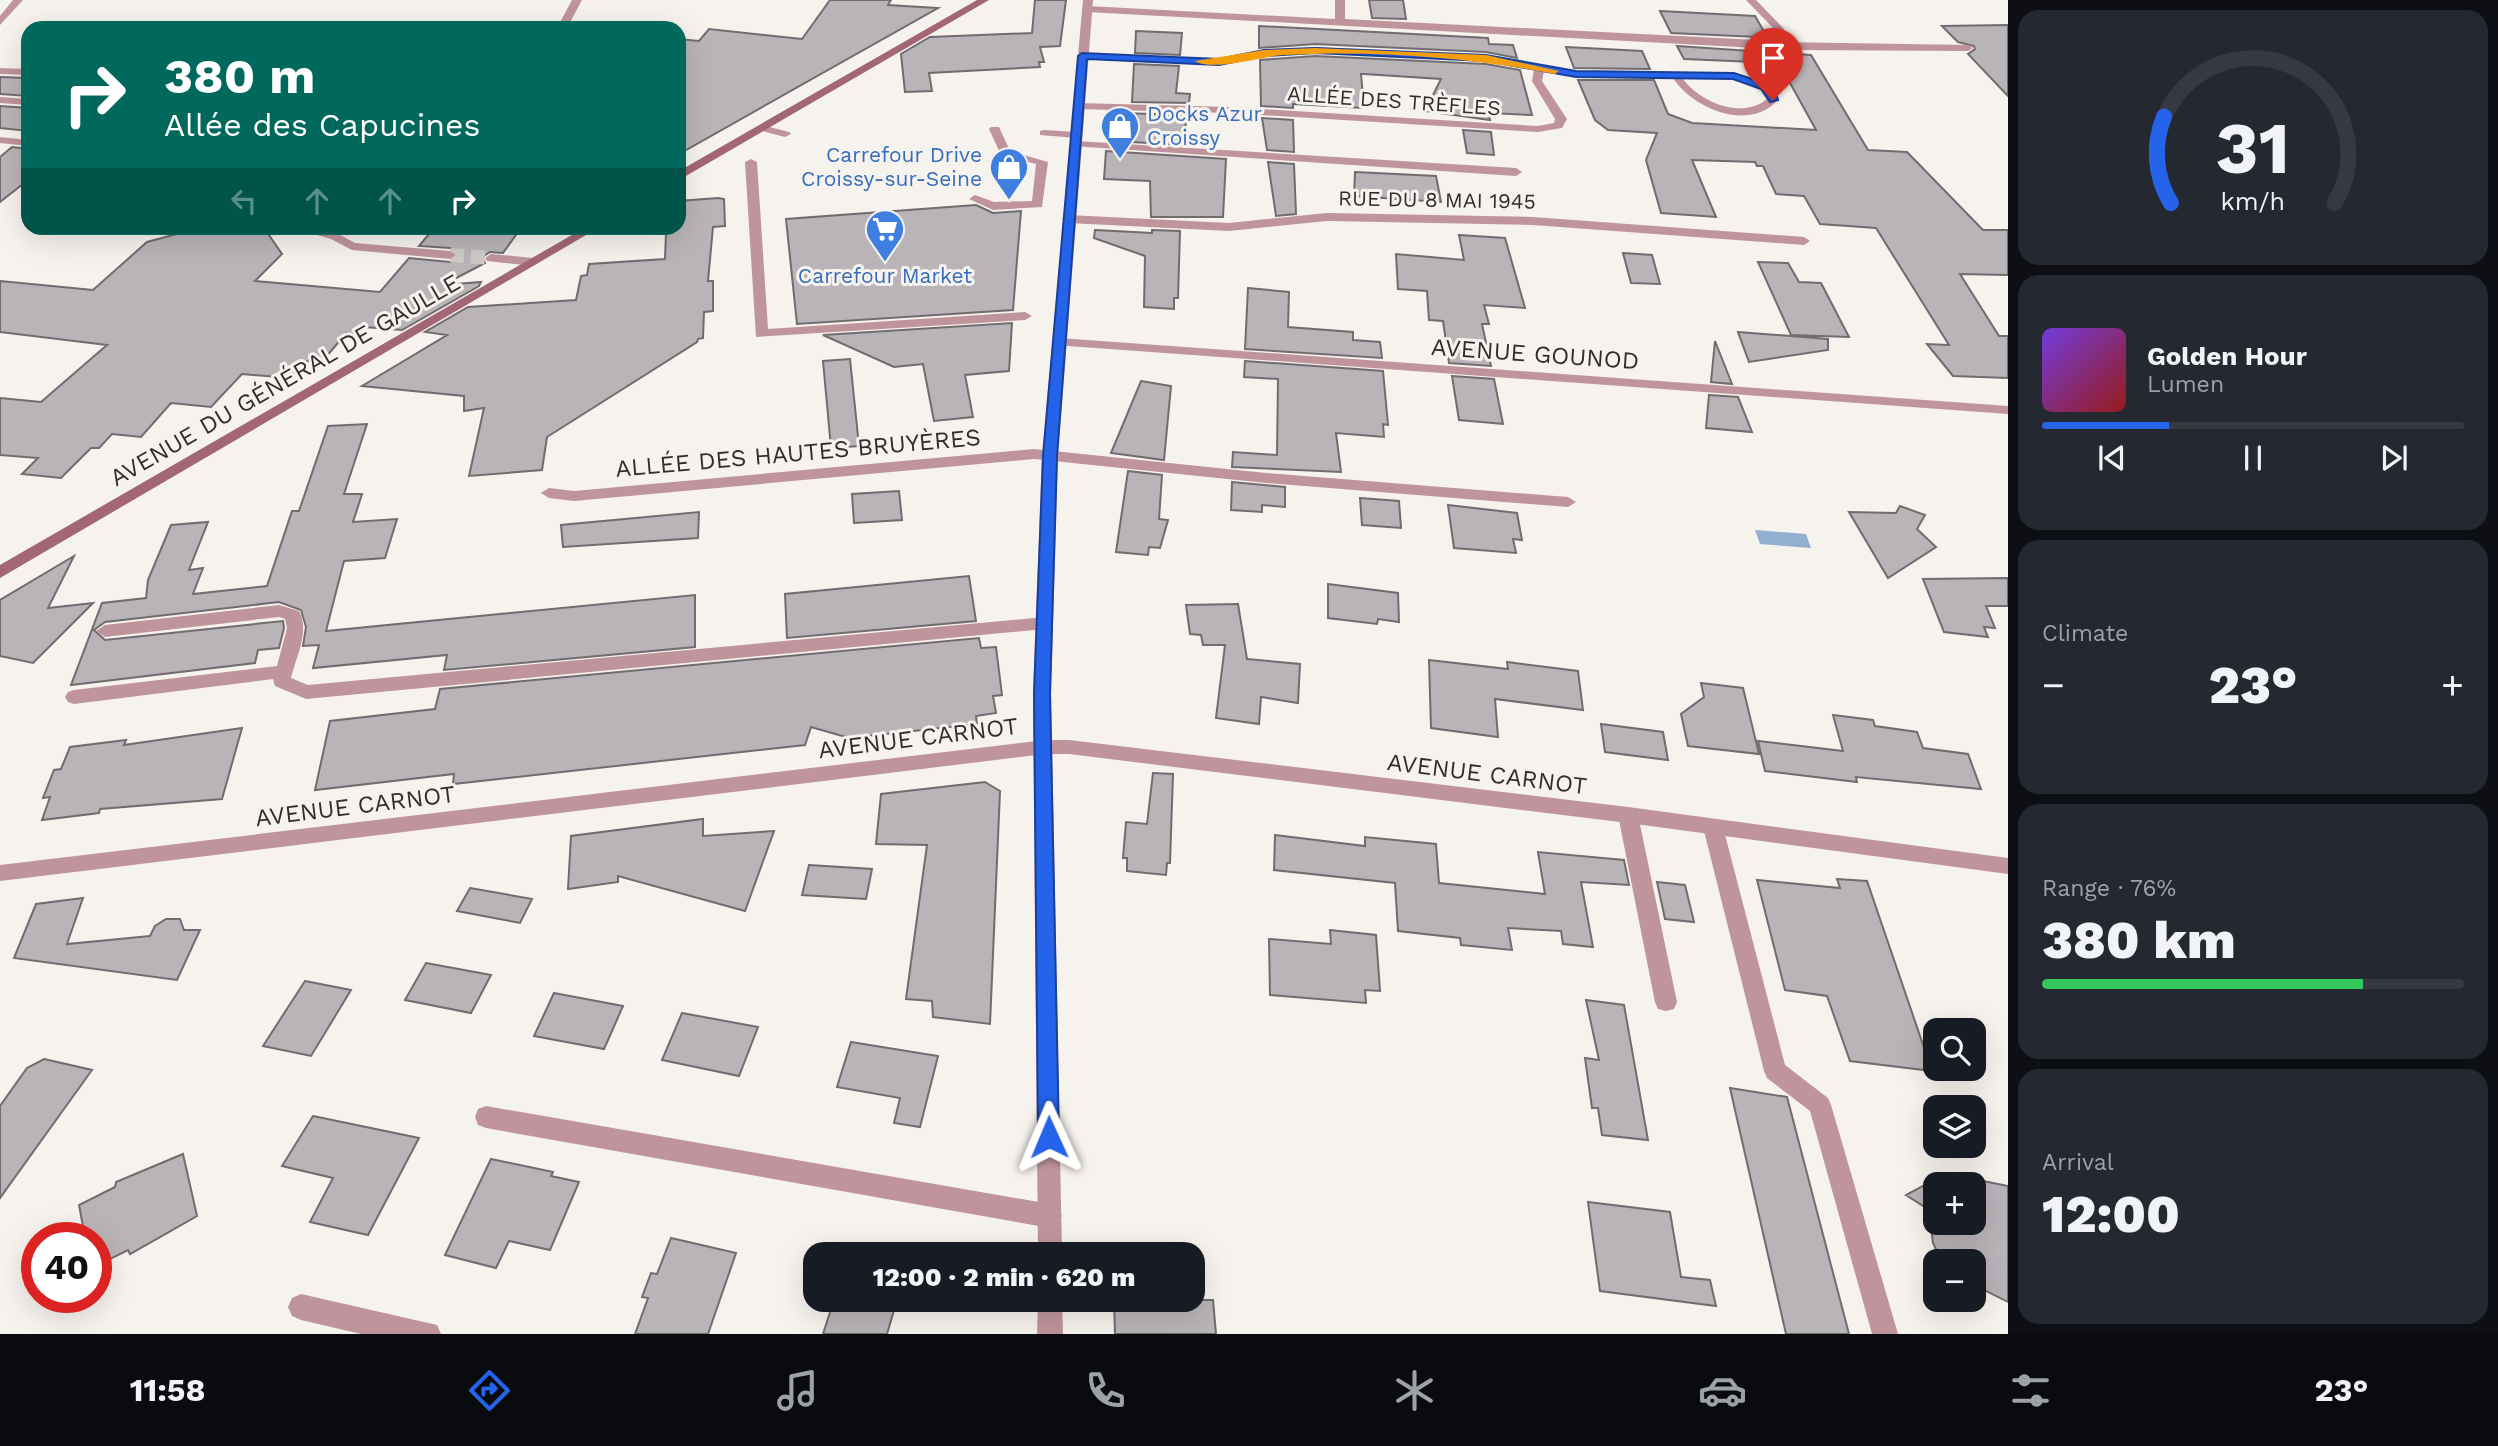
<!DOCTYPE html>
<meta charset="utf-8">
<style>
body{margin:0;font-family:"Work Sans",sans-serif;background:#242831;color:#f1f3f6;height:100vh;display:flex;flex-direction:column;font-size:26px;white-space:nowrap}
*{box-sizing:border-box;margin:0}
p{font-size:23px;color:#9ea1a6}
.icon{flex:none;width:38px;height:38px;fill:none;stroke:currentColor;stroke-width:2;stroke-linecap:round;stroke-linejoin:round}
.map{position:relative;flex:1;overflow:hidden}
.sheet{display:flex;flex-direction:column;gap:10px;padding:10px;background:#0d0f14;width:490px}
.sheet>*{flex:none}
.banner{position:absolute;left:21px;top:21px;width:665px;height:214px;border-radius:21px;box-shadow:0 7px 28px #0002;background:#00695c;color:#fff;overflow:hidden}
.controls{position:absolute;left:1923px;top:1018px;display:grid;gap:14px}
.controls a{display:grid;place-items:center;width:63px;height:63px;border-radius:14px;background:#171b24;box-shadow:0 7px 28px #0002;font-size:35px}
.speed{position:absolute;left:21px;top:1222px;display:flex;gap:14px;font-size:35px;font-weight:700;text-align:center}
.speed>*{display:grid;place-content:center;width:91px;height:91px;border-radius:50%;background:#171b24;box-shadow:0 7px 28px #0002;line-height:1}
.speed .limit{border:10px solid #d22;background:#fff;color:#111}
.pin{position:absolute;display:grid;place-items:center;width:60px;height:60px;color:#fff;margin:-72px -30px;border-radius:50% 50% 50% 0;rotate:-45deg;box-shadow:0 0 7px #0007}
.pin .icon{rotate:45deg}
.me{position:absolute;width:77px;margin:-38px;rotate:359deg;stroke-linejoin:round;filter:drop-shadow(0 0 5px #0008)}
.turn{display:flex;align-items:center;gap:24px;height:147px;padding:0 28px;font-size:32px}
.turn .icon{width:91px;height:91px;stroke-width:2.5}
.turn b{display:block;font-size:49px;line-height:60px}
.lanes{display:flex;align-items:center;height:66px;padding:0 28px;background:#0003;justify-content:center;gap:35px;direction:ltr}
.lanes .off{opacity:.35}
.big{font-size:52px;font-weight:800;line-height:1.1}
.sheet .card{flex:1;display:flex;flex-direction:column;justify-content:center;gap:10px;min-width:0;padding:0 24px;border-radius:21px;background:#242831}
.sheet .dial{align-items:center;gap:0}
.dial svg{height:182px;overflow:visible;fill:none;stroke:#363941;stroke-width:7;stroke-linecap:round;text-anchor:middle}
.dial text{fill:#f1f3f6;stroke:none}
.song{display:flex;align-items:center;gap:21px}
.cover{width:84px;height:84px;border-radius:10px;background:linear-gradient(135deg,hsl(260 70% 55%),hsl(0 70% 35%))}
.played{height:7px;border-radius:4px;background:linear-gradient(90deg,#2563eb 30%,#363941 30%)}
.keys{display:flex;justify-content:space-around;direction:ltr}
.heat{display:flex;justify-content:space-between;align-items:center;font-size:38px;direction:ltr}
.charge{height:10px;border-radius:5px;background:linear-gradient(90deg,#34c759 76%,#363941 0)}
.trip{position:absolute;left:803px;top:1242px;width:402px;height:70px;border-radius:21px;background:#171b24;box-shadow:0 7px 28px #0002;font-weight:800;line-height:70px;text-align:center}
.dock{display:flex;height:112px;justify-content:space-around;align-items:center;background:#090b0e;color:#9ea1a6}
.dock .icon{width:49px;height:49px}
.dock .current{color:#2563eb}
.dock b{font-size:32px;color:#f1f3f6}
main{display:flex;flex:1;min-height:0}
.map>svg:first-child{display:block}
.water{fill:#91afcf}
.building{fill:#b9b4b7;stroke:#706c6f;stroke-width:2;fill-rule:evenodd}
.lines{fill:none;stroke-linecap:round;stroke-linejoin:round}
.minor-tunnel{stroke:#cecbc6;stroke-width:14;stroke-dasharray:14 7;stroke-linecap:butt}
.service{fill:#bf949d;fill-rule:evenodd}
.minor{fill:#bf949d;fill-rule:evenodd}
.tertiary{fill:#bf949d;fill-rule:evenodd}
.secondary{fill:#a36674;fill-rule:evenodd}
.route{fill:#2563eb;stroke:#184099;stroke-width:2}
.slow{fill:#f59e0b}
.labels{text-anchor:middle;stroke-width:6;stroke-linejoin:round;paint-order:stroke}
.far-street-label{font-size:21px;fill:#2f2e2c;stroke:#f6f2ed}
.far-shop-label{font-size:21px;fill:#366cbe;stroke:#f6f2ed;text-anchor:start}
.street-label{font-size:24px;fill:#2f2e2c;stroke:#f6f2ed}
</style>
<main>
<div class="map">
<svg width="2008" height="1334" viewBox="0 0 2008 1334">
<rect width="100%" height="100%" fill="#f6f2ed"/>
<path class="water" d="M1755,530L1806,534L1811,548L1760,544Z"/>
<path class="building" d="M830,0H891L888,5L938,8L679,154V39L699,41L709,29L802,39Z
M1035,0H1066L1060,46L1040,47L1044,62H1039L1040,67L929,73L932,91L905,92L901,54L930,37L1032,33Z
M1369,0H1403L1406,19L1372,18Z
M1660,11L1755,16L1766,35L1758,37L1671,33Z
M2008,25V96L1968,54L1975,49L1974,46L1958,42L1942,26Z
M1259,26L1488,38L1489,44L1513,45L1517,58L1486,52L1315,44L1259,48Z
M1136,31L1182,33L1180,55L1135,53Z
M1677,46L1811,55L1868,150L1907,152L1983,230H2008V275L1960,274L1999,336H2008V378L1953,376L1927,344L1949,345L1876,228L1820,224L1804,196L1776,194L1763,166H1757L1755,162L1692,160L1716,217L1661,213L1646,160L1657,133L1608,130L1595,120L1578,80H1654L1668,114L1692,123L1816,130L1779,63L1684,59Z
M1566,47L1642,51L1650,69L1574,68Z
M1315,56L1486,64L1520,70L1532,115L1489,113L1490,120L1425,111L1441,79L1364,74H1361L1364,108L1293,104V108L1261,106L1260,60Z
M1134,64L1179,66L1176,93L1190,94L1189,103L1132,102Z
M0,77L28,78V96L0,94Z
M0,106L28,108V131L0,128Z
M1119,113L1187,115L1183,145L1114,141Z
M1262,118L1293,120L1294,152L1267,150Z
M1463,130L1491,132L1494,155L1467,153Z
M12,147L28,149V180L0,202V157Z
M1106,151L1226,159L1223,217H1151L1150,181L1104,179Z
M1268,162L1294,164L1296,214L1276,216Z
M1355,172L1436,176L1441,202L1354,196Z
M718,198L724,199L725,226L713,227L708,281H713V311L704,312L703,338L698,339L697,342L547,437L542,470L469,476L484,408L464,411V396L362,386L447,335L425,332L468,307L576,300L581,276L587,275L589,264L665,259L666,232L679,228V201Z
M976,205L993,213L1021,211L1013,310L797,324L786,219Z
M199,228H264L282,254L255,281L380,292L409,258L450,262L457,257V253L450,248L419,246L434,228H521L503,253L490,252L482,257L485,263L443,285L481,282L479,286L402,330L364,327L344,338L347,332L327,356L317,362L307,361L289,378L242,374L211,407L171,403L141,437L112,434L99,448H91L61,478L22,474L38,458L0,455V398L41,402L107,345L0,332V281L93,290L147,242Z
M1095,230L1152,233V230L1180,231L1178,298H1174V309L1144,307L1145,256L1094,238Z
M1459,235L1505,238L1525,308L1484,305L1489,324H1482L1491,366L1449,363L1443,321L1429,320L1427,291L1398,289L1396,254L1464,260Z
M1623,253L1652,255L1660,284L1631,283Z
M1758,262L1788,263L1799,282L1821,283L1849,337L1791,335Z
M1248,288L1289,292L1288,327L1353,332V340L1380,342L1382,358L1245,349Z
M1012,323L1009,371L965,375L973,417L934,421L923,364L894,367L823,335Z
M1738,332L1828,339V350L1749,362Z
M1715,341L1732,384L1711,382Z
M850,359L859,446L831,448L823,361Z
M1245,361L1383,371L1388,425L1383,424L1384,437L1336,433L1341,472L1232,467L1233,452L1277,455L1278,379L1244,377Z
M1452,376L1494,379L1503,424L1459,420Z
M1141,381L1171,386L1164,460L1111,453Z
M1709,395L1738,397L1752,432L1706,428Z
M367,424L344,494H362L353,522L397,519L385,558L344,561L326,631L695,595V647L444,670L447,655L313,668L319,645L303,646L306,627L301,610L279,602L105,622L94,630L105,640L283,621L284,628L279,648L258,650L255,663L71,685L102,603L146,598L148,580L171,525L208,522L189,570L203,568L193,594L267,586L292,511H299L328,426Z
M1128,471L1162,475L1159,519L1168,520L1160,548L1149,547L1148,555L1116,552Z
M1232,482L1285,487V507L1262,505V512L1231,510Z
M899,491L902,520L854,523L852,494Z
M1360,498L1399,501L1401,528L1362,525Z
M1448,505L1517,513L1522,540L1513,539L1516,553L1454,548Z
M1900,506L1925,515L1917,529L1936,547L1888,578L1849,512L1896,513Z
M699,512L698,538L563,547L561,525Z
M74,556L48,608L93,603L33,663L0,656V600Z
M969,576L976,621L787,638L785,594Z
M2008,578V606H1986L1995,628L1984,627L1988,637L1944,632L1923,579Z
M1328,584L1398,593L1399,622L1378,619L1377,624L1328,618Z
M1238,604L1247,659L1300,664L1298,703L1261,697L1259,724L1216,718L1225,645H1203L1201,635L1190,634L1186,605Z
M979,638L981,648L996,647L1002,695L993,696L996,713L976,716L977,724L849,738L811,727L805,745L453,784L454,774L315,790L330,721L435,709L440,689Z
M1429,660L1508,669L1507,662L1578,671L1583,710L1495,699L1498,737L1431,728Z
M1701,683L1743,688L1759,754L1688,746L1681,714L1704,697Z
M1833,715L1873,720L1875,726L1917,732L1923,748L1968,754L1981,789L1856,777L1857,782L1765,771L1758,741L1843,751Z
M1601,724L1663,732L1668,760L1605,752Z
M242,728L222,799L100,809L99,813L42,820L50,797L43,798L54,770L61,769L70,747L126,740L124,745Z
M1153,773L1173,774L1170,863H1167L1166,875L1127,871V858H1123L1126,822L1147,824Z
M985,782L1000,791L990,1024L933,1017L932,1001L906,999L927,845L876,844L881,794Z
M703,819V836L774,831L745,911L618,876V882L568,889L571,836Z
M1275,835L1365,846V837L1436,844L1439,883L1545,894L1538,852L1624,860L1629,885L1581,882L1593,947L1563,944L1561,931L1508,928L1512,950L1461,945L1460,938L1398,931L1395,883L1274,870Z
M809,865L872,869L866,899L802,895Z
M1837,879L1867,881L1932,1071L1850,1061L1827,996L1785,990L1757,880L1840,888Z
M1657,882L1685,885L1694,922L1665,919Z
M470,888L532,899L520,923L457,911Z
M83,898L67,944L150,936L155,926L166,919H180L184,930H200L177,980L14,958L36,904Z
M1330,930L1376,935L1380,991L1365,990L1366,1003L1270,995L1269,939L1331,944Z
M426,963L491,975L471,1013L405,1000Z
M305,981L351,990L311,1056L263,1046Z
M554,993L623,1006L604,1049L534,1036Z
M1586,1000L1624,1005L1648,1140L1602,1135L1598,1108H1592L1585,1058L1599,1060Z
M682,1013L758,1027L739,1076L662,1060Z
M851,1042L938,1056L920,1127L894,1123L900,1098L837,1087Z
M44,1059L92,1070L0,1198V1106L27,1068Z
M1730,1088L1787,1097L1849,1334H1786Z
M313,1116L419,1138L368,1235L310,1222L333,1178L282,1166Z
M183,1154L197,1216L130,1254L128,1250L96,1266V1237H85L79,1205L115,1187L116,1182Z
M491,1159L553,1172L551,1176L579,1182L550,1250L509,1241L496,1268L445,1255Z
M1963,1177L2008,1186V1302L1974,1285V1262H1942L1933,1243L1931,1227L1934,1213L1906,1195L1934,1180ZM1936,1185H1974V1223H1936Z
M1588,1202L1670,1212L1681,1277L1710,1280L1716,1306L1600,1291Z
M671,1238L736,1253L708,1334H635L648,1298L642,1297L651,1273L657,1274Z
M834,1300H897L887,1334H823Z
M1114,1300H1213L1216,1334H1115Z"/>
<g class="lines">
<path class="minor-tunnel" d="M450,255L491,258"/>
<path class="service" d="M1335,0H1345V19L1758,40L1770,36L1774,29L1746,0H1756L1784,29L1778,40L1773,42L1968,45L1973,48L1968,51L1793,50L1087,12L1082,9L1087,6L1335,19Z
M0,97L28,99V105L0,103Z
M762,125L789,132L791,134L785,137L758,130L756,128Z
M991,127H999L1010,151L1048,162L1042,207L993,210L969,199L975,195L994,202L1032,201L1036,164L1001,155L989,129Z
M1044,130L1076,132L1082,135L1076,138L1040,135V131Z
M751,159L757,162L768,329L1025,312L1032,316L1025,320L756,337L745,162Z
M279,605L299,611C310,631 296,657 291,678L308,685L1045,617L1053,623L1045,629L306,699L275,686L273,679L74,704L68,702L65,697L68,692L74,690L277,666L287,628L285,619L279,617L105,637L96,631L105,625Z
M1628,807L1635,810L1638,815L1677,1002L1674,1009L1666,1011L1658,1009L1655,1002L1618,815L1621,810Z
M1713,819L1720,822L1723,827L1785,1065L1828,1098L1831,1105L1898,1334H1872L1810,1111L1767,1078L1764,1071L1703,827L1706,822Z"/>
<path class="minor" d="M13,0H23L0,25V16Z
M572,0H582L567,28H557Z
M1315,47L1486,55L1576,71L1734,73L1768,84L1777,93L1778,100C1749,132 1693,109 1673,78L1576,77L1544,71L1542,81L1567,119L1562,128L1538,132L1229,113L1078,109L1073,106L1078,103L1229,107L1538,126L1554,123L1555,119L1532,81L1534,70L1486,61L1315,53L1264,56L1219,65L1082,59L1077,56L1082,53L1219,59L1264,50ZM1683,79C1711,79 1745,75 1767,94V99C1742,120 1700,102 1683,79Z
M0,68L28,69V75L0,74Z
M0,137L28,140V146L0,143Z
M1076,141L1516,168L1522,172L1516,176L1072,146V142Z
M1327,213L1533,217L1804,237L1810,241L1804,245L1533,225L1327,221L1229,231L1068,223L1062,219L1068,215L1229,223Z
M292,228H313L335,232L355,243L450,251L456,255L450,259L352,250L331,239Z
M491,254L533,258L539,262L533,266L487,261L485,258Z
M1059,338L2008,406V414L1054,345L1052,342Z
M1034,449L1266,473L1568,497L1576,502L1568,507L1266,483L1034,459L574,501L549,498L541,493L549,488L574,491Z
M1045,740H1069L1628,807L2008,858V874L1628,823L1069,754H1045L0,881V865Z
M486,1106L1050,1204L1058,1208L1062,1216L1058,1224L1050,1228L486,1128L478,1125L475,1117L478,1109Z
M301,1294L437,1325L441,1334H361L301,1320L292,1316L288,1307L292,1298Z"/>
<path class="tertiary" d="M1083,0H1093L1058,456L1051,693L1062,1255H1038L1033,693L1042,456Z
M1038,1300H1062L1063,1334H1037Z"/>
<path class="secondary" d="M977,0H989L679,180V171Z
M584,228H598L0,578V565Z"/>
</g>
<path class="route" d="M1315,48L1486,55L1576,71L1734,73L1768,84L1776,93L1778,100L1770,102L1761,89L1733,79L1576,77L1486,61L1315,53L1264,56L1219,65L1087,59L1057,456L1050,694L1059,1137L1056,1144L1049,1147L1041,1144L1038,1137L1034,694L1043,456L1078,56L1082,53L1219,59L1264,50Z"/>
<path class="slow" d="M1315,48L1486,55L1559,71L1555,74C1466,57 1373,50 1284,55C1262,56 1212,72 1195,61L1264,50Z"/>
<defs>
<g id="shop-pin" transform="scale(2.0125)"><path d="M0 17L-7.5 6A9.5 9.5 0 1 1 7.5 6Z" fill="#3f7fe0" stroke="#f6f2ed"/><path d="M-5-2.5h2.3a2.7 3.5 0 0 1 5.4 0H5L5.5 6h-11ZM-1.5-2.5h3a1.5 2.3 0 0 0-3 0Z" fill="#fff"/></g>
<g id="supermarket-pin" transform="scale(2.0125)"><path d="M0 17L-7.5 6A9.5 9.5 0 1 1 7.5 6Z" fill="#3f7fe0" stroke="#f6f2ed"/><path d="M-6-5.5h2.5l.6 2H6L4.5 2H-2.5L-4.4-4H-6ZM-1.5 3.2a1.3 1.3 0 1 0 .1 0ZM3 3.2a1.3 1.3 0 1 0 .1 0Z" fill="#fff"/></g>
</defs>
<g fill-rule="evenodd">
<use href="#shop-pin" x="1120" y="126"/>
<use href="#shop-pin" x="1009" y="167"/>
<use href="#supermarket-pin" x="885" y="229"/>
</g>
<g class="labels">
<g class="far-street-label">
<text transform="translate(1394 101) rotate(4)" y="7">ALLÉE DES TRÈFLES</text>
<text transform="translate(1437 200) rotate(1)" y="7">RUE DU 8 MAI 1945</text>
</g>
<g class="far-shop-label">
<text x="1147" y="121">Docks Azur<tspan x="1147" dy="24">Croissy</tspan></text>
<text x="982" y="162" text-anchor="end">Carrefour Drive<tspan x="982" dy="24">Croissy-sur-Seine</tspan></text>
<text x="885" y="283" text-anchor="middle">Carrefour Market</text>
</g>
<g class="street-label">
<text transform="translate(1535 354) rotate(4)" y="8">AVENUE GOUNOD</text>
<text transform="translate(285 380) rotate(-30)" y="8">AVENUE DU GÉNÉRAL DE GAULLE</text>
<text transform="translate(798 453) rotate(-5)" y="8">ALLÉE DES HAUTES BRUYÈRES</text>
<text transform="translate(918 738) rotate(-7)" y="8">AVENUE CARNOT</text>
<text transform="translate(1487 774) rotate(7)" y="8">AVENUE CARNOT</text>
<text transform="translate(355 806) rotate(-7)" y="8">AVENUE CARNOT</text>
</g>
</g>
</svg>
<div class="controls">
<a><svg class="icon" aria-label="search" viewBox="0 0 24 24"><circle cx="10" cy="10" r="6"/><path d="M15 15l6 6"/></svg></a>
<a><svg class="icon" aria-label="layers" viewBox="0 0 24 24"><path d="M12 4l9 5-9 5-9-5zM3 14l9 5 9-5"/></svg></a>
<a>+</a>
<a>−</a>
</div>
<div class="speed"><div class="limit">40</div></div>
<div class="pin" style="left:1773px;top:100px;background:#d93025"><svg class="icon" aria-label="arrive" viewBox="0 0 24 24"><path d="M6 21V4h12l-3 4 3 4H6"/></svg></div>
<svg class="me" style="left:1049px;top:1137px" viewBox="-20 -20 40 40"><path d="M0-17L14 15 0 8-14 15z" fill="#2563eb" stroke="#fff" stroke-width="4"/></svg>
<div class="trip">12:00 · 2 min · 620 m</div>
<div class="banner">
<div class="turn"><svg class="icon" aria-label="right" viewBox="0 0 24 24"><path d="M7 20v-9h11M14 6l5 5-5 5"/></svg><div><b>380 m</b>Allée des Capucines</div></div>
<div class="lanes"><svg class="icon off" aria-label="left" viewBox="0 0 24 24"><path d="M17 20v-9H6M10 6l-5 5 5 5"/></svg><svg class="icon off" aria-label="ahead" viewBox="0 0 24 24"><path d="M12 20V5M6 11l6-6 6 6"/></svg><svg class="icon off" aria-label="ahead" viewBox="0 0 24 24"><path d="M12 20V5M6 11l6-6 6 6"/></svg><svg class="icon" aria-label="right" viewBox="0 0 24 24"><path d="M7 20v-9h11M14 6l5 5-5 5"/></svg></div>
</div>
</div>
<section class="sheet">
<div class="card dial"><svg viewBox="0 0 100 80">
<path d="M14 69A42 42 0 1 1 86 69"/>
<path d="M14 69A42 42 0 0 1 11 31" stroke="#2563eb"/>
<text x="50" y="56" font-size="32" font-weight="700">31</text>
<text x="50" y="72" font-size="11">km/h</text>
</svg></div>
<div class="card">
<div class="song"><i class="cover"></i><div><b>Golden Hour</b><p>Lumen</p></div></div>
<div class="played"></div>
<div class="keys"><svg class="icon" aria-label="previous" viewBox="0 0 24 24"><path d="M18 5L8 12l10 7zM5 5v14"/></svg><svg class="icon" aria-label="pause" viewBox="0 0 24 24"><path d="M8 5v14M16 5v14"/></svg><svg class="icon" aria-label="next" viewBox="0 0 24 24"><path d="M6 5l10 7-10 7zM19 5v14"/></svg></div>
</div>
<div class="card"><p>Climate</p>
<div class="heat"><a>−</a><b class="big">23°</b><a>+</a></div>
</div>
<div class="card"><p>Range · 76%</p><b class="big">380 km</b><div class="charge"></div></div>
<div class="card"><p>Arrival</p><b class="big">12:00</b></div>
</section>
</main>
<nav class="dock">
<b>11:58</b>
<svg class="icon current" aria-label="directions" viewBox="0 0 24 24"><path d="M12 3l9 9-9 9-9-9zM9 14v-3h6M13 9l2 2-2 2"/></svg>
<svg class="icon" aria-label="music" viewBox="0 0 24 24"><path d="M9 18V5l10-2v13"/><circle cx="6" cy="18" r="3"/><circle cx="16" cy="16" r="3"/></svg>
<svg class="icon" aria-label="phone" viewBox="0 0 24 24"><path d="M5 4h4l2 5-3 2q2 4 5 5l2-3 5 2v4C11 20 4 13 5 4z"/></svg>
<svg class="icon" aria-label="climate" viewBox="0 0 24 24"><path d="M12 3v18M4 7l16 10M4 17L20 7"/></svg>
<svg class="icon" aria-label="car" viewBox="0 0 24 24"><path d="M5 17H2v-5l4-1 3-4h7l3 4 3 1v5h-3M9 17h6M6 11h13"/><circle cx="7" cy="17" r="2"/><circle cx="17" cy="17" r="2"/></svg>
<svg class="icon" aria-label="filters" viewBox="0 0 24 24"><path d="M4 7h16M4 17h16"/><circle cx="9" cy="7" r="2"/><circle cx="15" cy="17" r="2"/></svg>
<b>23°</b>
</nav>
